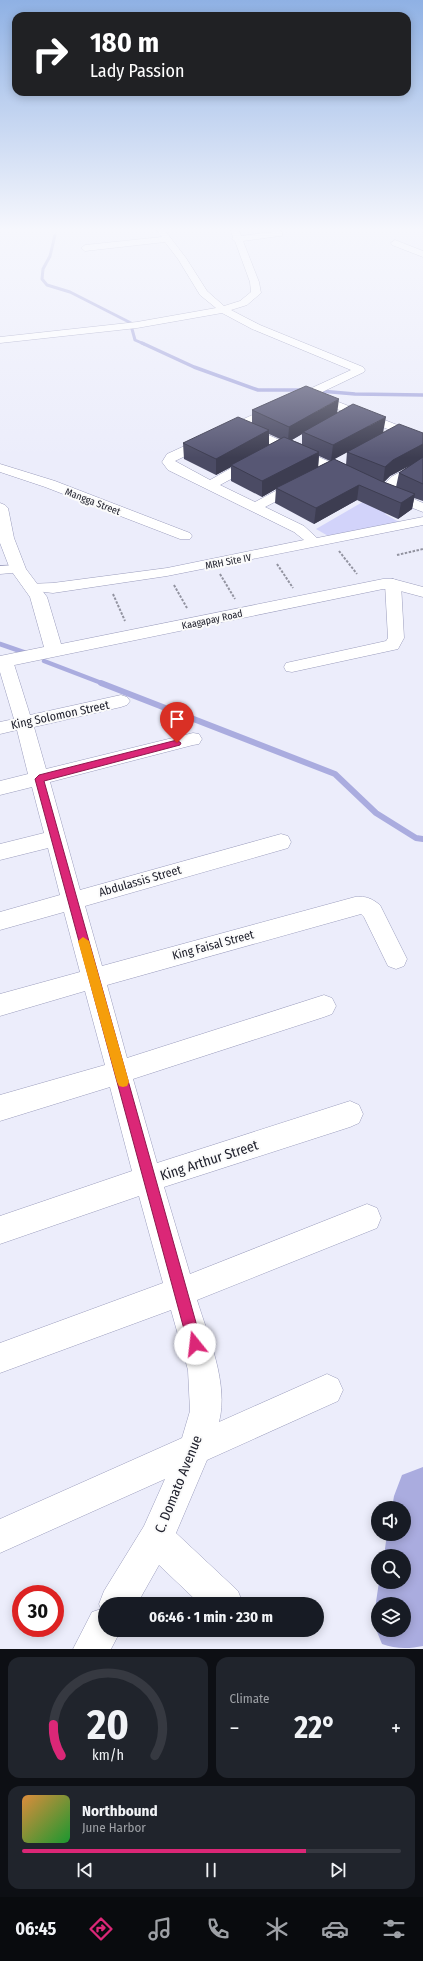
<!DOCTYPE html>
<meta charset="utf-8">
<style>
body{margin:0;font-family:"Fira Sans Condensed",sans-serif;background:#20242c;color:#f1f3f6;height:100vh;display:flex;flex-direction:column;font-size:15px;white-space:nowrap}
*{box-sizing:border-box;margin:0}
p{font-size:13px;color:#9ea1a6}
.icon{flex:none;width:22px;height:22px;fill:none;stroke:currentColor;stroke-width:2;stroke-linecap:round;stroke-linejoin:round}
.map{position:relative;height:1649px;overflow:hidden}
.details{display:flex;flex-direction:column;gap:8px;padding:8px;background:#0d0f14;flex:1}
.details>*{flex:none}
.top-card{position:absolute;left:12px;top:12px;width:399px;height:84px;border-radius:12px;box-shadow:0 2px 10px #0003;background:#202124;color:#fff;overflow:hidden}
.buttons{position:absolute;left:371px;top:1501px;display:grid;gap:8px}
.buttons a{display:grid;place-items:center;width:40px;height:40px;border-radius:50%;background:#171b24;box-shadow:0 2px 10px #0003;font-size:20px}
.speed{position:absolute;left:12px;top:1585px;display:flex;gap:8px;font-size:20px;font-weight:700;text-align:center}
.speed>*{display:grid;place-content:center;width:52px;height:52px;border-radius:50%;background:#171b24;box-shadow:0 2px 10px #0003;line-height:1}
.speed .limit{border:6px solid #d22;background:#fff;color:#111}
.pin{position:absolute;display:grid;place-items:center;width:34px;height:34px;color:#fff;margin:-41px -17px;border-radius:50% 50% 50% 0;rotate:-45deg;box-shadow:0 0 4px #0007}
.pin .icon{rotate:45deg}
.me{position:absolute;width:44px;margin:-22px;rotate:344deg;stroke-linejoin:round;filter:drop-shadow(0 0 3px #0008)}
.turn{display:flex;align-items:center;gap:14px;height:84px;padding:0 12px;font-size:18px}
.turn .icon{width:52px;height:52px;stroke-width:2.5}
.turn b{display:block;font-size:28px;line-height:34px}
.big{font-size:30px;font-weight:700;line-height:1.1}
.details .tile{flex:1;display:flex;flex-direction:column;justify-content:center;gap:6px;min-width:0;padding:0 14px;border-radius:12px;background:#20242c}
.details .dial{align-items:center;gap:0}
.dial svg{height:104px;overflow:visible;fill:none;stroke:#363941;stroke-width:7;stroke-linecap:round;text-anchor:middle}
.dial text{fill:#f1f3f6;stroke:none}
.song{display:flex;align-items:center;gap:12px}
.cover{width:48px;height:48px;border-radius:6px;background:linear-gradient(135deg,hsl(30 70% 55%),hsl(130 70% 35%))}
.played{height:4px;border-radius:2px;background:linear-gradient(90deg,#db2777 75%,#363941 75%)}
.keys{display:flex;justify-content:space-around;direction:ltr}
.heat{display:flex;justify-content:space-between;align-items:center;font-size:22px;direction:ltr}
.details .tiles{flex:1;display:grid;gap:8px;grid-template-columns:1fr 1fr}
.tile:last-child{grid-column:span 2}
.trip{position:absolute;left:98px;top:1597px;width:226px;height:40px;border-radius:20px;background:#171b24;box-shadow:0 2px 10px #0003;font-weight:700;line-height:40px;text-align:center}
.tabs{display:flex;height:64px;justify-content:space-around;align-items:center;background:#090b0e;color:#9ea1a6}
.tabs .icon{width:28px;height:28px}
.tabs .current{color:#db2777}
.tabs b{font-size:18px;color:#f1f3f6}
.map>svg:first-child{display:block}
.green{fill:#d2d3fa}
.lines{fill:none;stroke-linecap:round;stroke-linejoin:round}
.stream-far3{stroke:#aaacdf;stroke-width:3}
.stream-far2{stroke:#aaacdf;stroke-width:3.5}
.stream-far1{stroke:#aaacdf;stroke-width:4.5}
.stream{stroke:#aaacdf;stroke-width:6}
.river{fill:#aaacdf;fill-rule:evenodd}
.street-casing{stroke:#9b9dbd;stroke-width:1}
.secondary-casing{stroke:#9b9dbd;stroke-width:1}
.path{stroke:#9293a0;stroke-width:2;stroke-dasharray:2.5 1.5;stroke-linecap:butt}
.street{fill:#fff;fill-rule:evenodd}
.secondary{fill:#fff;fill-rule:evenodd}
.wall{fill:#4b4b64;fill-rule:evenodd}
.shaded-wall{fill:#3d3d51}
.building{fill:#575774;stroke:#3d3d51}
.route{fill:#db2777;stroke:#8e194d}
.slow{fill:#f59e0b}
.labels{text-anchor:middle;stroke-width:4;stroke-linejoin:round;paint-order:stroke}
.far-street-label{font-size:10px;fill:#20212d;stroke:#fbfbfb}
.street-label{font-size:12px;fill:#20212d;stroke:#fbfbfb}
.near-street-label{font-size:14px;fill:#20212d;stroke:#fbfbfb}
</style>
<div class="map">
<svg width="423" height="1649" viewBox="0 0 423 1649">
<rect width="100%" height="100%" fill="#ecedfb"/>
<path class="green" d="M373,496L395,507L385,514L399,522L330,537L316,529Z"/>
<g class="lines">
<path class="stream-far3" d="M55,235L50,256L43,269L42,279L47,285L70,292L131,323
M132,329L135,340L144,344"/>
<path class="stream-far2" d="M142,343L194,367L258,390H304
M320,391L355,394L423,395"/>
<path class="stream-far1" d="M0,644L26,653
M44,661L104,684"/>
<path class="stream" d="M101,683L335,774L376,813L416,838L423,839"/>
<path class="river" d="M423,1467V1646C409,1649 395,1649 382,1644L373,1622L379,1582H404V1556H384L387,1534H404V1508H392L394,1496L402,1475ZM378,1604H404V1630H378Z"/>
<g class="street-casing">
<path id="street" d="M155,228H163L186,258L207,291L224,306L240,301L251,292L250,282L235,241L232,239L233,237L230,228H238L241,236L272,232L267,228H276L282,232V236H279L243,241L259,282L261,293L247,305L231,310L260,325L363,367L365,370L364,372L318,394L423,435V443L309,398L248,426L353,472L355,475L353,478H343L239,430L175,461L210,480L249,458H259L260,461L259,464L220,485L255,502L294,481H304L306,484L304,487L265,507L304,526L317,538L423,517V525L167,576L53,593L27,590L24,587L27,584L53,583L167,568L304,540L294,532L168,470L162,462L167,454L351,370L252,329L222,313L137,328L0,343V337L137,322L216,308L200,295L178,259L165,242L85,251L81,248L85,245L162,237Z
M395,240L423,251V257L392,245L391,243Z
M423,460V469L401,483L393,490L423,503V512L379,495L377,492L391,477Z
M0,464L55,481L190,533L192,536L190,539H180L45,487L0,472Z
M18,565L23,566L25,569L23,572L0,574V566Z
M393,579L398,581L401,584L404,638L398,649L292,672L286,671L284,667L286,663L386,641L388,638L385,584L388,581Z
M5,656L11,657L13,661L30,715L121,695L127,697L130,701L127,705L121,707L34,727L46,769L193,733L199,734L202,739L199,744L193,745L50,782L80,890L281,834L288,836L291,842L288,848L85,906L102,966L355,897C366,896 371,898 380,905L407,959L404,966L396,969L388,966L364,917L361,914L107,985L127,1058L324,995L332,998L336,1006L332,1014L324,1017L133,1079L157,1163L350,1101L359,1105L363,1114L359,1123L350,1127L164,1187L190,1274L367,1204L377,1208L381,1218L377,1228L197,1300C208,1336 229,1384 219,1422L327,1374L338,1379L343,1390L338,1401L207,1460L176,1533L238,1591L243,1604H200L159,1565L137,1604H105V1630H121L111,1649H73L92,1612L101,1609L99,1604L104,1591L144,1526L165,1479L0,1553V1519L182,1438L190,1411L188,1370L171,1310L0,1373V1343L163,1283L139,1196L0,1244V1216L132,1171L110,1087L0,1121V1095L105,1065L85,991L0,1016V994L80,972L64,912L0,930V912L60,895L48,848L0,860V844L44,833L32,787L0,795V781L28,774L17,730L0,734V722L14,719L0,672V657Z"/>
</g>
<g class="secondary-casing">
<path id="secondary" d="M0,503L5,505L8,508L14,538L26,569L47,597L61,644L383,579H393L423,587V597L393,589H383L0,668V656L44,647L30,597L10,569L0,543Z"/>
</g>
<path class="path" d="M339,551L357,574
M397,555L423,549
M277,564L293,588
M220,574L235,599
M174,585L187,608
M113,594L125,621"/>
<use href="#street" class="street"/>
<use href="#secondary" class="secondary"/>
</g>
<path class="wall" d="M252,410L337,413L384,432L423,433V501L414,498L412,509L398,519L357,500L314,524L275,503L276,489L262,497L231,481V467L216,475L184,459L183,443L252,423ZM269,434L280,439L269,445ZM302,434V444L292,440ZM347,452L346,465L334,459ZM319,456L330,461L318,467ZM412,464L399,473L396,487L384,482L390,476Z"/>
<path class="shaded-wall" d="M339,399L337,414L303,432L302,434L288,442L289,427Z
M386,417L383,433L331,461L333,445Z
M269,430V446L231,465V467L216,475V459Z
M423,444V459L390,476L383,483L385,467L393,460Z
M319,452L318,468L276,488V489L262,497V481Z
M359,485L357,500L314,524L316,508Z
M415,494L412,509L398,519L401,503Z"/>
<path class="building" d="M306,386L339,399L289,427L252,410Z
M353,404L386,417L333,445L303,432Z
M238,417L269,430L216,459L183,443Z
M399,424L423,433V444L393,460L385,467L347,452Z
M284,437L319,452L262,481L231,465Z
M423,457V484L399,473Z
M334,459L381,481L415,494L401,503L359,485L316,508L276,488Z"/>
<linearGradient id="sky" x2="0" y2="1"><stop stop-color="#8fb1e4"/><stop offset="0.5" stop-color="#f6f7fd"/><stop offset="1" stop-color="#f6f7fd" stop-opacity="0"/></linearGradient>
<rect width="423" height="458" fill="url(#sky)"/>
<path class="route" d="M177,740L181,743L180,745L44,781L202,1344L200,1349L195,1351L191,1349L188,1344L35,779L39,775Z"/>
<path class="slow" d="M83,937L89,941L129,1082L127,1086L123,1087L119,1086L117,1082L78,941Z"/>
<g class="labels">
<g class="far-street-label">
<text transform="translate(93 501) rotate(21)" y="4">Mangga Street</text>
<text transform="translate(228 561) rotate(-11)" y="4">MRH Site IV</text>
<text transform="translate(212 619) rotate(-12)" y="4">Kaagapay Road</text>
</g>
<g class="street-label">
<text transform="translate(60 715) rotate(-12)" y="4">King Solomon Street</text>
<text transform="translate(140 881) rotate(-16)" y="4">Abdulassis Street</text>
<text transform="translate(213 945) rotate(-15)" y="4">King Faisal Street</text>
</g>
<g class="near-street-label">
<text transform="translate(209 1160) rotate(-18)" y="5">King Arthur Street</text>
<text transform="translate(178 1484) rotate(-68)" y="5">C. Domato Avenue</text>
</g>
</g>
</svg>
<div class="buttons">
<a><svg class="icon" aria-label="sound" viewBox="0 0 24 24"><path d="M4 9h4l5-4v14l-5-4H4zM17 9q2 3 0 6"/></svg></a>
<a><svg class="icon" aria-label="search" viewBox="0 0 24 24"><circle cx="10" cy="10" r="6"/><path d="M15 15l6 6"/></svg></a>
<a><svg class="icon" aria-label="layers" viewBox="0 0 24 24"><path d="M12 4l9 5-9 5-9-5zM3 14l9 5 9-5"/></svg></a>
</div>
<div class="speed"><div class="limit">30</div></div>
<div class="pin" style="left:177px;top:743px;background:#d93025"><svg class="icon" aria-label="arrive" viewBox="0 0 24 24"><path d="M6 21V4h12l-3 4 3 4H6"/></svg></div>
<svg class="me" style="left:195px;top:1344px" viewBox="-20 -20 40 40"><circle r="19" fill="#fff"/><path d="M0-13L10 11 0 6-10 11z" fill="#db2777"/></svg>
<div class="trip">06:46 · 1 min · 230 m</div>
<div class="top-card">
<div class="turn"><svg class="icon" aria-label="right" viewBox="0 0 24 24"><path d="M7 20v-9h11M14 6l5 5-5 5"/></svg><div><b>180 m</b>Lady Passion</div></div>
</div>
</div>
<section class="details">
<div class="tiles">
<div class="tile dial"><svg viewBox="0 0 100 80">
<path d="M14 69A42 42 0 1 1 86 69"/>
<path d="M14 69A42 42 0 0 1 8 45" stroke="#db2777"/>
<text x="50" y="56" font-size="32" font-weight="700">20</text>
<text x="50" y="72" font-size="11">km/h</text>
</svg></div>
<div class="tile"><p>Climate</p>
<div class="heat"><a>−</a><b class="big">22°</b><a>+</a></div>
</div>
<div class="tile">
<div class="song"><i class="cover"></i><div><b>Northbound</b><p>June Harbor</p></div></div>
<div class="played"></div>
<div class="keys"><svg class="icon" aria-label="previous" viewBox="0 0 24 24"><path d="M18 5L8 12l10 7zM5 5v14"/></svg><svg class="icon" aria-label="pause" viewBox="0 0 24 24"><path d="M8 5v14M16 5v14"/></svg><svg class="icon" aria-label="next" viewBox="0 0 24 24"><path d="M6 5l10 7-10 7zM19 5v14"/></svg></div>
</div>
</div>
</section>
<nav class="tabs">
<b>06:45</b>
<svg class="icon current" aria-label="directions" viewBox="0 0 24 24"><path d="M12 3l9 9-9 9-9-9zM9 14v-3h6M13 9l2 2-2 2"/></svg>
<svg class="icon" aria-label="music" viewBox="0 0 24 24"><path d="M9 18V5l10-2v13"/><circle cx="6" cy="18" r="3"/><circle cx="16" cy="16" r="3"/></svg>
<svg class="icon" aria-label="phone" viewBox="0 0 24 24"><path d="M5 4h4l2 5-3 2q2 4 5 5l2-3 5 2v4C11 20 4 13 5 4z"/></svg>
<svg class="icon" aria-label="climate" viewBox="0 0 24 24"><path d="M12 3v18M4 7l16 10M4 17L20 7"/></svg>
<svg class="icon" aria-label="car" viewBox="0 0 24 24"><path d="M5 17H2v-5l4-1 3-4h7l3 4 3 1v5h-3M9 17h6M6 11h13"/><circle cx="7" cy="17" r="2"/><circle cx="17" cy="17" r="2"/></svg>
<svg class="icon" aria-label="filters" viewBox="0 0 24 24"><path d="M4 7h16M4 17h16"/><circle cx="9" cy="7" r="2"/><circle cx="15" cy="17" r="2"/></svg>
</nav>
